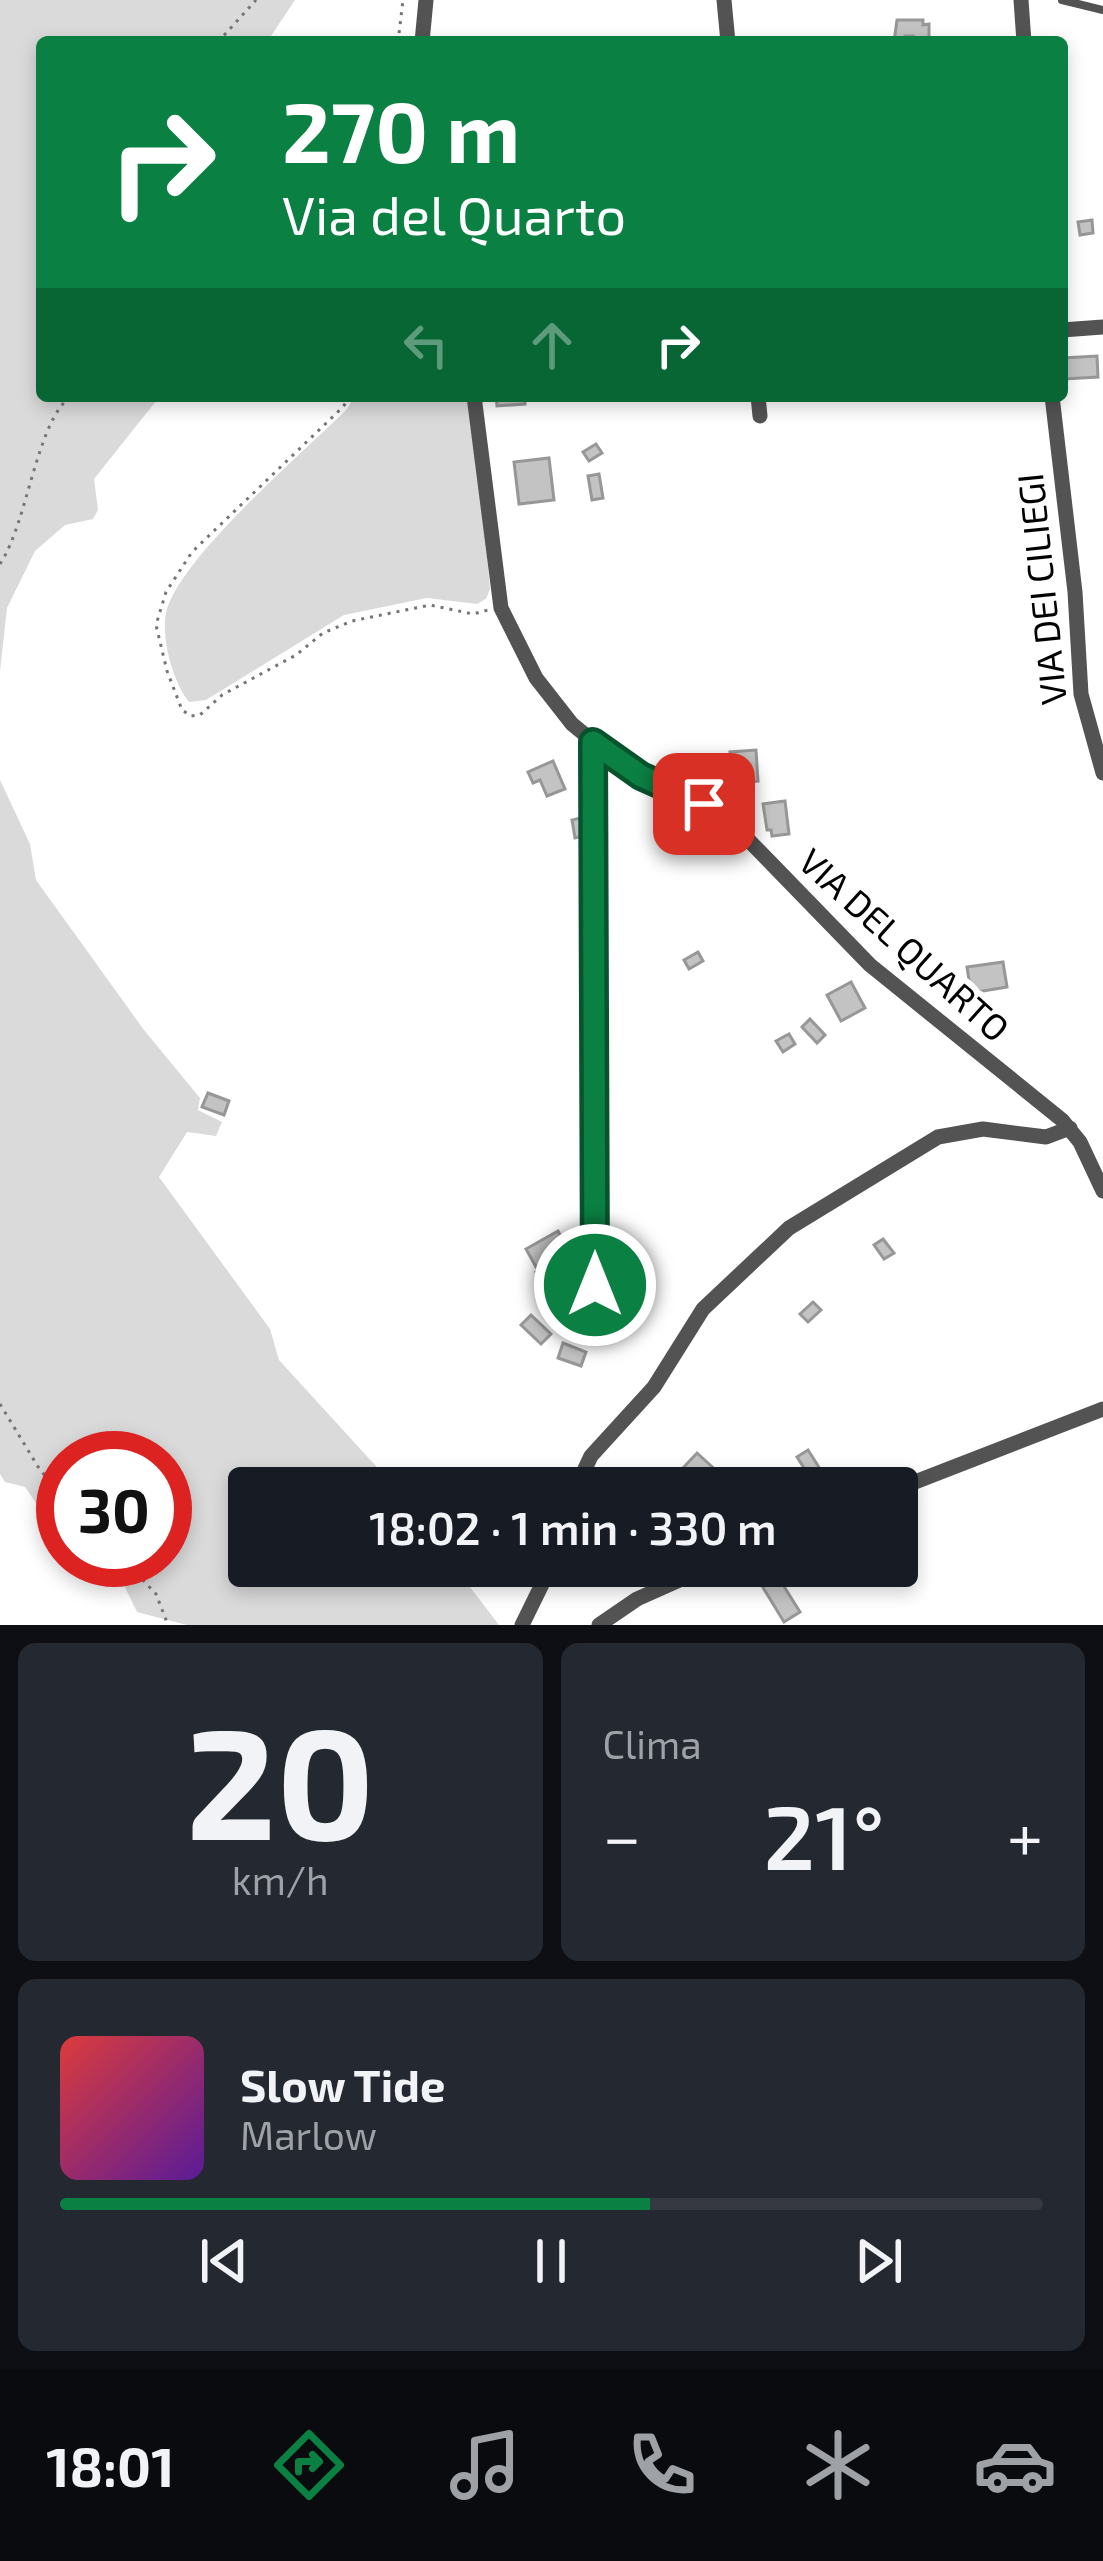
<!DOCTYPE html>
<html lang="it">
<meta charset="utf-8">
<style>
body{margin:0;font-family:"Exo 2",sans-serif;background:#242831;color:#f1f3f6;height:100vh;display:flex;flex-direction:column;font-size:45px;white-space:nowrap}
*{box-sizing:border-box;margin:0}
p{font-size:39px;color:#9ea1a6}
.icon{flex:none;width:66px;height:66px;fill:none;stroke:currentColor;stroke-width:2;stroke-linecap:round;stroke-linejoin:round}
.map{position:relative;height:1625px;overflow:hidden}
.sheet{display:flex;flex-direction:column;gap:18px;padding:18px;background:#0d0f14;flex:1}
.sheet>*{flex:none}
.guide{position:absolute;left:36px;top:36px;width:1032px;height:366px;border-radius:12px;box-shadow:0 6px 18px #0003;background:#0b8043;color:#fff;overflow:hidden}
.speed{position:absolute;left:36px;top:1431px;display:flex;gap:24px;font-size:60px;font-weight:700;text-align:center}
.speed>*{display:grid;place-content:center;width:156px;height:156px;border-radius:50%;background:#171b24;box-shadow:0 6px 18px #0003;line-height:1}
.speed .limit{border:18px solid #d22;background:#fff;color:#111}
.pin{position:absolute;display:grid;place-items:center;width:102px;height:102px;color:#fff;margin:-51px;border-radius:24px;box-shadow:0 6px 18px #0006}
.me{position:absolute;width:132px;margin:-66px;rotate:0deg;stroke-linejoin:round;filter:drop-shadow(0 0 9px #0008)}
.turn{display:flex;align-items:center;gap:42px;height:252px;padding:0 48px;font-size:54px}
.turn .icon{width:156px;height:156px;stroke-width:2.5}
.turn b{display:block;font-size:84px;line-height:102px}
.lanes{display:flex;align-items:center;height:114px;padding:0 48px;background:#0003;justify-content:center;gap:60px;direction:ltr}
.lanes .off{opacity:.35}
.big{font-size:90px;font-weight:600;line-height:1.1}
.sheet .widget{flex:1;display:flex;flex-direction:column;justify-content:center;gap:18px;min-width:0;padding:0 42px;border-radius:18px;background:#242831}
.sheet .dial{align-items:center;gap:0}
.dial b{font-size:156px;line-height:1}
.song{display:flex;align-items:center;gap:36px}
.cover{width:144px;height:144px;border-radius:18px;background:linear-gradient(135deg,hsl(0 70% 55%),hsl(270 70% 35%))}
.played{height:12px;border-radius:6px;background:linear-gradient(90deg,#0b8043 60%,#363941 60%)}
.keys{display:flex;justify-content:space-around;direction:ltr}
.heat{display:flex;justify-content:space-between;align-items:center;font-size:66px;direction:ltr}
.sheet .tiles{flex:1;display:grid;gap:18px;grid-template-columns:1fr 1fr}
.widget:last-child{grid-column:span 2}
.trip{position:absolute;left:228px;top:1467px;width:690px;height:120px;border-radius:12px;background:#171b24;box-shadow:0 6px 18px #0003;font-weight:600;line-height:120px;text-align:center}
.tabs{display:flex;height:192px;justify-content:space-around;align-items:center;background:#090b0e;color:#9ea1a6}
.tabs .icon{width:84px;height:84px}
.tabs .current{color:#0b8043}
.tabs b{font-size:54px;color:#f1f3f6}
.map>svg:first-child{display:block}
.green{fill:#dadada}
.building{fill:#c3c3c3;stroke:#979797;stroke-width:3}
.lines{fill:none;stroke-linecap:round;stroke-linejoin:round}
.path{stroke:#757575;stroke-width:3;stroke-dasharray:3 6;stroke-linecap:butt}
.lane{stroke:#535353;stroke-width:8}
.street{stroke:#535353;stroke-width:15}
.route-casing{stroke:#07532c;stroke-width:30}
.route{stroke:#0b8043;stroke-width:21}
.labels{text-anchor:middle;stroke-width:12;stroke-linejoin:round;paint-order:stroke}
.street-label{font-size:36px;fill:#000;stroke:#fff}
</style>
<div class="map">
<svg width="1103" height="1625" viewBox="0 0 1103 1625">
<rect width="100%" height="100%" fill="#fff"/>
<path class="green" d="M0,0H295L267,42H42V396H160L94,479L98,510L93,519L65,525L35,551L7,608L0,671Z
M355,396H473L490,589L486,599L477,604L427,598L344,615L206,700L189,702C173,682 161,639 166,613C177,560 305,451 347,409Z
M0,780L30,844L36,880L144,1030L200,1098L198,1110L222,1122L216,1136L187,1132L159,1177L270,1329L279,1360L396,1488H249V1566H454L499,1625H187L137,1612L117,1571V1560H165V1458H63V1542L25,1487L5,1482L0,1474Z"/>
<path class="building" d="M897,20H923V25L929,24V42H913V36H905V42H894Z
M1092,220L1093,233L1080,235L1078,222Z
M1097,356L1098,377L1065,379L1063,358Z
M496,396H525V404L497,406Z
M596,444L602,453L589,461L583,452Z
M549,458L554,500L519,504L514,462Z
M599,474L603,498L592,500L588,476Z
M756,750L758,781L733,783L730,752Z
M553,761L565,789L547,796L540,780L533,783L528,772Z
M785,801L789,834L772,836L771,830H767L763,804Z
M580,818L583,836L575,838L572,820Z
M698,952L703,961L689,969L684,960Z
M1003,962L1007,987L971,993L967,967Z
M851,982L865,1008L841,1021L827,995Z
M810,1019L825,1035L817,1043L802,1027Z
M789,1034L795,1044L783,1052L776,1041Z
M208,1093L229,1101L224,1115L202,1107Z
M558,1231L568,1249L536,1267L526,1249Z
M883,1239L894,1253L884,1259L874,1245Z
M567,1254L577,1271L546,1289L536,1272Z
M813,1302L821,1310L808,1322L800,1314Z
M531,1315L551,1334L541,1344L521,1325Z
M563,1343L586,1352L581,1366L558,1358Z
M808,1450L822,1472L811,1479L797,1457Z
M697,1453L720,1474L706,1488H671L667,1485Z
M775,1572L800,1612L784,1622L759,1581Z"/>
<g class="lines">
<path class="path" d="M218,42L256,0
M398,42L403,0
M350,396L343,407L192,552L166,592L156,625L167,671L182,710L191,716L200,715L222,695L296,655L323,633L352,621L430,605L473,614L488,610
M0,564C28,522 36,422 71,396
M0,1404L40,1470L63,1495
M124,1560L156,1594L168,1625"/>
<path class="lane" d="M1062,0L1103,10"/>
<path class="street" d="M724,0L728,42
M1021,0L1024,42
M422,42L426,0
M1062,330L1103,327
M474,396L501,608L536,678L572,724L616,760L708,807L732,823L870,965L1062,1120L1080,1142L1103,1191
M758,396L760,416
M1052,396L1075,592L1081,694L1103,773
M594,743L595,1330
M576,1488L591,1456L654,1387L703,1309L789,1228L938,1137L983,1129L1046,1137L1070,1128
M897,1489L1103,1409
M522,1625L551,1566
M599,1625L637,1599L711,1566"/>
</g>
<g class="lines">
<g class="route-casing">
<path id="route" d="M595,1285L593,742L641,776L704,804"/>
</g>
<use href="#route" class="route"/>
</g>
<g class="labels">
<g class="street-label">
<text transform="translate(1042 589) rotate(-96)" y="13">VIA DEI CILIEGI</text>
<text transform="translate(904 945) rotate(42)" y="13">VIA DEL QUARTO</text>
</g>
</g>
</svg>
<div class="speed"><div class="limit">30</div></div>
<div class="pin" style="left:704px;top:804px;background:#d93025"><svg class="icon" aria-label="arrive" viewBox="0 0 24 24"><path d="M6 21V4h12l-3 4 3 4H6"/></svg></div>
<svg class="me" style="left:595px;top:1285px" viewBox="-20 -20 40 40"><circle r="17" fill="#0b8043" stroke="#fff" stroke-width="3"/><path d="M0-11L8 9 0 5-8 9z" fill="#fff"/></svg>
<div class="trip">18:02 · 1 min · 330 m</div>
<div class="guide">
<div class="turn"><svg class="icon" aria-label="right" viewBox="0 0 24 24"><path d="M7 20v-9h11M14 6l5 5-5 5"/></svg><div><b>270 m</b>Via del Quarto</div></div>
<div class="lanes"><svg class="icon off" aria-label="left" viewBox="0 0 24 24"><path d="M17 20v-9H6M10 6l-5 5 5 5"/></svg><svg class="icon off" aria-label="ahead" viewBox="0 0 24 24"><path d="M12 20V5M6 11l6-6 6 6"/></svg><svg class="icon" aria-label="right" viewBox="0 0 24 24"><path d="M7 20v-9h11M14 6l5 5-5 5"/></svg></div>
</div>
</div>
<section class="sheet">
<div class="tiles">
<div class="widget dial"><b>20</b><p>km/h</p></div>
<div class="widget"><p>Clima</p>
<div class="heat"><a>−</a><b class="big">21°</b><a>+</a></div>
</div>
<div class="widget">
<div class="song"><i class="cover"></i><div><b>Slow Tide</b><p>Marlow</p></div></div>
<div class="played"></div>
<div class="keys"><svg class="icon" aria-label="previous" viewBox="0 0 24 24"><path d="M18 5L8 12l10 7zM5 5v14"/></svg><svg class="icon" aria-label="pause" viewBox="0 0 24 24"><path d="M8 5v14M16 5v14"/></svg><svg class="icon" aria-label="next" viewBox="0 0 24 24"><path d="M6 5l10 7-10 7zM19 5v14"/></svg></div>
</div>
</div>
</section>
<nav class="tabs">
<b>18:01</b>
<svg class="icon current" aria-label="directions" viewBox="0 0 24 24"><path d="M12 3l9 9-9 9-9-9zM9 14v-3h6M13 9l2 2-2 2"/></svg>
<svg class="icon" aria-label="music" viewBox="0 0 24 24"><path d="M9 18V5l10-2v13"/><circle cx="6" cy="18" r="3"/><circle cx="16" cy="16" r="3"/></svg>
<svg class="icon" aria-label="phone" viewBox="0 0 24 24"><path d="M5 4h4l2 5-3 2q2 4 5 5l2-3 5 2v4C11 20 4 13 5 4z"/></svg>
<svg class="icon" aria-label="climate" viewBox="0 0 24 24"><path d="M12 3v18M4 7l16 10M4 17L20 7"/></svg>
<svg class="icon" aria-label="car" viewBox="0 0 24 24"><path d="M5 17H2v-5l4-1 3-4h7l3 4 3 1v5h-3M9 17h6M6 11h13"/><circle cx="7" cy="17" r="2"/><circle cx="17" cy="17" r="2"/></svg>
</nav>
